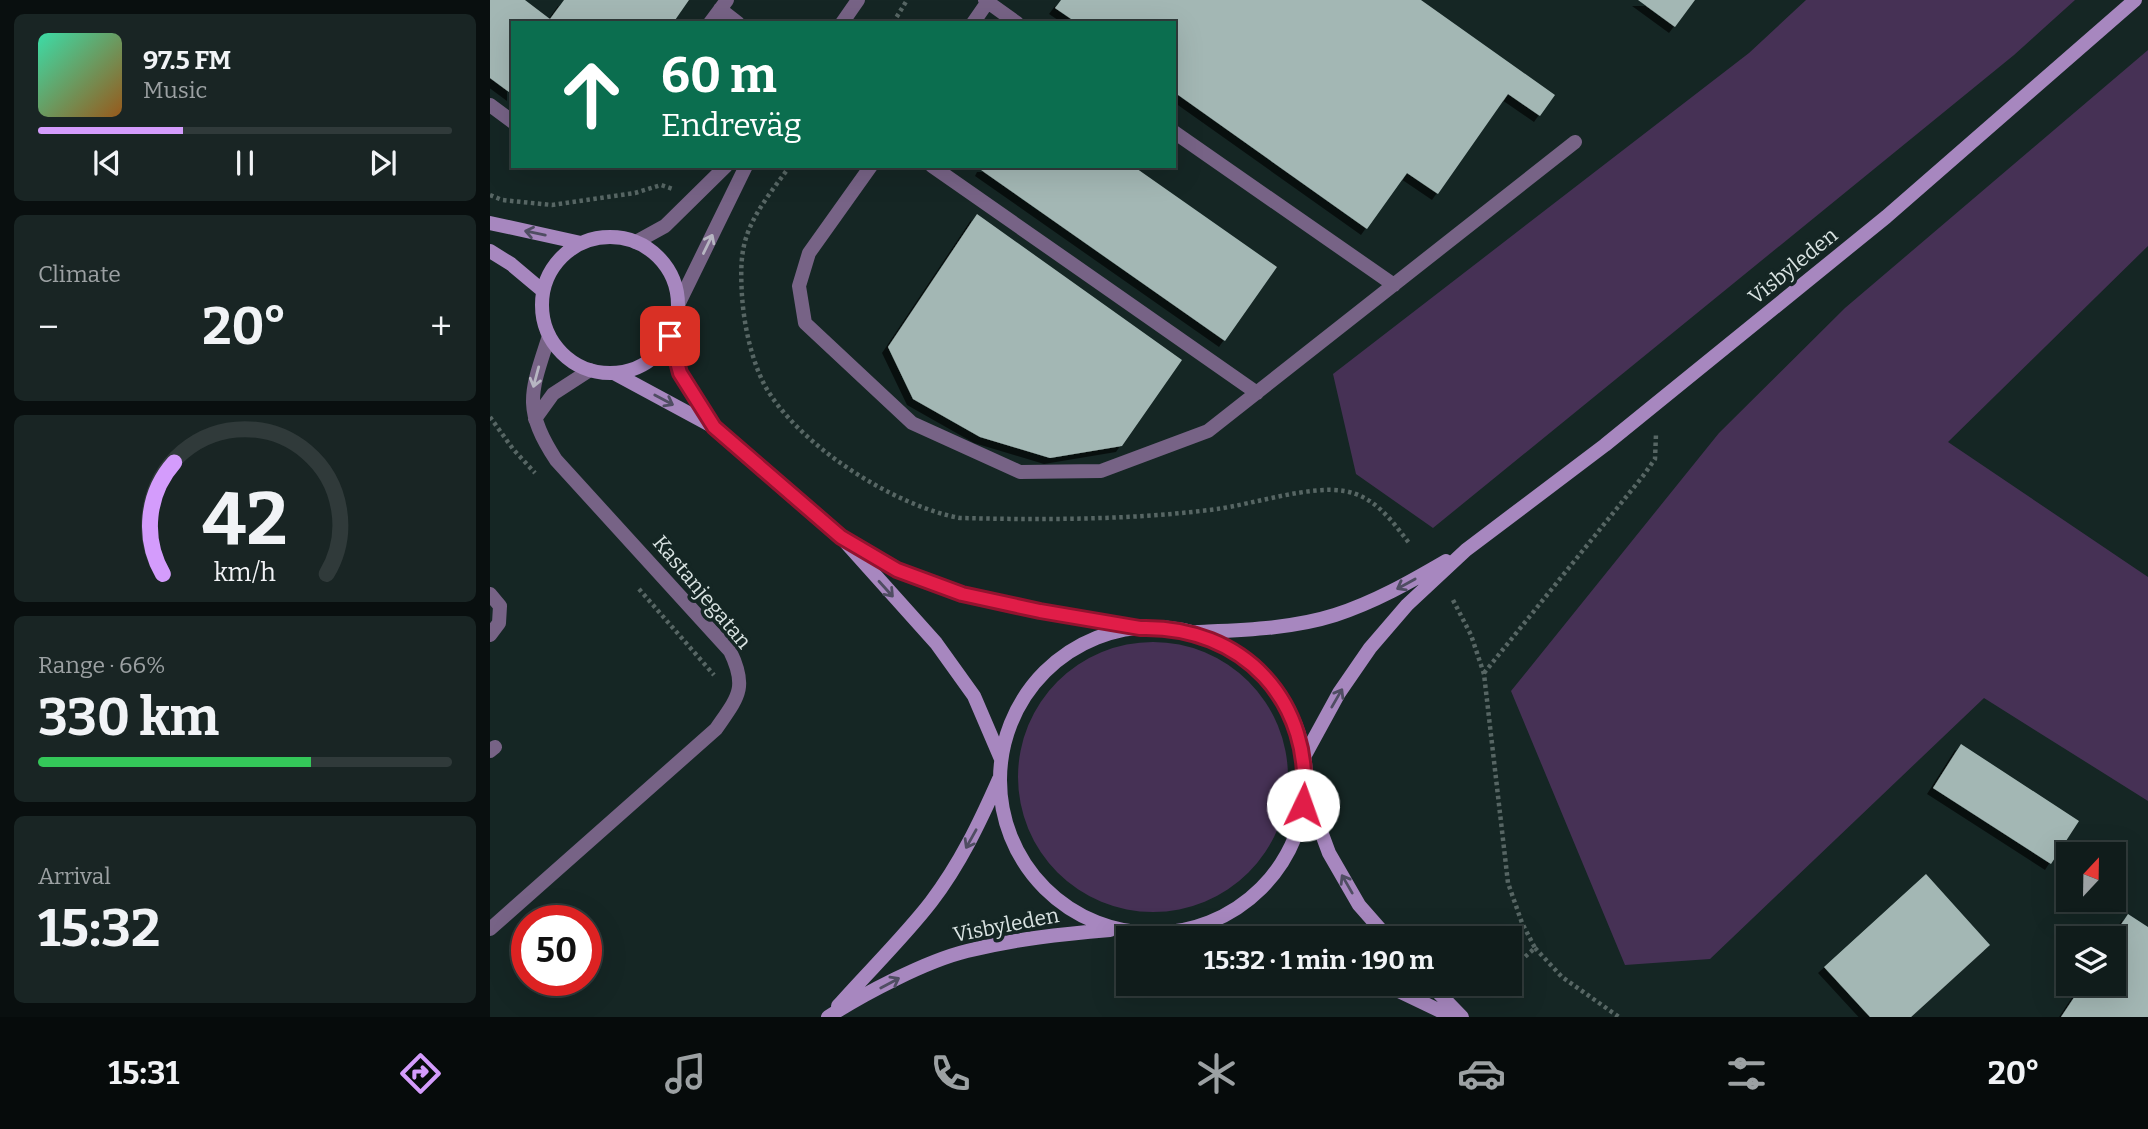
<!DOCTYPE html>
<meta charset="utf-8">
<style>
body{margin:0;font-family:Bitter,serif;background:#192524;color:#f1f3f6;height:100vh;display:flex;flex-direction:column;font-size:26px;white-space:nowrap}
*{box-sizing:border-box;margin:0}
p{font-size:23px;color:#9ca1a3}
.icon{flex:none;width:38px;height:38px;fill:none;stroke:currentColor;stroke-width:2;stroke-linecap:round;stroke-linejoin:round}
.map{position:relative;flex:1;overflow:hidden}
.details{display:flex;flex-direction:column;gap:14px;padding:14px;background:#090f0f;width:490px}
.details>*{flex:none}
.banner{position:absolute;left:21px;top:21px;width:665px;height:147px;border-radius:0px;box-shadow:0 7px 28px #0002,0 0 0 2px #303a3a;background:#0b6e4f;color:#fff;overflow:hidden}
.needle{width:46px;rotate:22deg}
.tools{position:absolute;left:1566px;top:842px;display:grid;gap:14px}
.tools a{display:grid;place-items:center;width:70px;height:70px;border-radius:0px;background:#101c1b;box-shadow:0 7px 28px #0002,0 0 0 2px #303a3a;font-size:35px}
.speed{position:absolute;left:21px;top:905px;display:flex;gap:14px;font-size:35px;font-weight:700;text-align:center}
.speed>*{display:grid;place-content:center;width:91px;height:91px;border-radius:50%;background:#101c1b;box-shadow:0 7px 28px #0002,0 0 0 2px #303a3a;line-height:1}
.speed .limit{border:10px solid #d22;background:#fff;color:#111}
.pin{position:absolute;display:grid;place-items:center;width:60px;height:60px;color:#fff;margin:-30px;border-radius:14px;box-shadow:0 4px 10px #0006}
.me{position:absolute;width:77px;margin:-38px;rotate:3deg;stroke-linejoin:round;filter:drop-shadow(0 0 5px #0008)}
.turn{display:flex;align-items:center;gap:24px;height:147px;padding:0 35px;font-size:32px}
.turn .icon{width:91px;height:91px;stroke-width:2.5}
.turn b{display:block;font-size:49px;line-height:60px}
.big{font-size:52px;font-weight:700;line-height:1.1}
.details .widget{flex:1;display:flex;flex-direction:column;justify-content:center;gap:10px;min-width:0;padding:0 24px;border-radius:10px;background:#192524}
.details .dial{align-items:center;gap:0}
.dial svg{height:182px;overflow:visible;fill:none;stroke:#303a3a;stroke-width:7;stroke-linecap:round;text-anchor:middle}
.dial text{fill:#f1f3f6;stroke:none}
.song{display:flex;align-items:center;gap:21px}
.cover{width:84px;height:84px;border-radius:10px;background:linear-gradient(135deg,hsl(160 70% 55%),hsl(30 70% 35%))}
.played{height:7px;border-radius:4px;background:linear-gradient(90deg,#d49cfc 35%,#303a3a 35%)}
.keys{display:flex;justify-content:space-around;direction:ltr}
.heat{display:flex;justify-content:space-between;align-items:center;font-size:38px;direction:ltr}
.charge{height:10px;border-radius:5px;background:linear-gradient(90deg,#34c759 66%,#303a3a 0)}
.trip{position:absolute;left:626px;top:926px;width:406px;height:70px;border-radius:0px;background:#101c1b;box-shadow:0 7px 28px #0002,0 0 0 2px #303a3a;font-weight:700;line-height:70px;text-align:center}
.menu{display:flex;height:112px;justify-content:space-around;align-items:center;background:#060b0b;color:#9ca1a3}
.menu .icon{width:49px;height:49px}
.menu .on{color:#d49cfc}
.menu b{font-size:32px;color:#f1f3f6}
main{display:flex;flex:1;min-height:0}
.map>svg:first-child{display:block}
.green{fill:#463155}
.building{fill:#a3b7b4;filter:url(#shadow)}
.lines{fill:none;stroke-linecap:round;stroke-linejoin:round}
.path{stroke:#576664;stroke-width:4.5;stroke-dasharray:3.5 3.5;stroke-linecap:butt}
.service{stroke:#776386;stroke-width:14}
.minor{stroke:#776386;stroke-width:14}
.secondary{stroke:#a787bf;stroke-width:14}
.oneway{stroke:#4f4d62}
.oneway2{stroke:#b7b6c2}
.route-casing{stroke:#92132f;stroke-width:18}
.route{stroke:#e11d48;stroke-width:12}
.labels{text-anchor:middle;stroke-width:7;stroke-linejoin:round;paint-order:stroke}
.street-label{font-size:21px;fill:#d9e3e2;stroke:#152624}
</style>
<main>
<section class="details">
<div class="widget">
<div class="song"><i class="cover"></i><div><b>97.5 FM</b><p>Music</p></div></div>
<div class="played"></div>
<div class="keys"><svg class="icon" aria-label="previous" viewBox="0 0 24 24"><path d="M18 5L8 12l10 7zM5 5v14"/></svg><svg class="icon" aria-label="pause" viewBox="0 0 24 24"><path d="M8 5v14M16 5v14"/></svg><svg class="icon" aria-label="next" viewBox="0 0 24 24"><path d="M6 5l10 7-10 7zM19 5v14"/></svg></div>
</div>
<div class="widget"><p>Climate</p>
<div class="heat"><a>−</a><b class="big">20°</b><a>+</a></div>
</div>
<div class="widget dial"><svg viewBox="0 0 100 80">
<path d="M14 69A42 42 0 1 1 86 69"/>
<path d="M14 69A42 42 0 0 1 19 20" stroke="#d49cfc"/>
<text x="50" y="56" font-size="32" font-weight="700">42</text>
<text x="50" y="72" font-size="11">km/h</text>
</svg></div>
<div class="widget"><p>Range · 66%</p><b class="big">330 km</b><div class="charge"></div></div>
<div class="widget"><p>Arrival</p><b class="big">15:32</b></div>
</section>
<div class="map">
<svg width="1658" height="1017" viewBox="0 0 1658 1017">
<defs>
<filter id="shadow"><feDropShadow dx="-6" dy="6" stdDeviation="0" flood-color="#0009"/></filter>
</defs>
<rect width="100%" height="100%" fill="#152624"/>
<path class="green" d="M1316,0H1585L1524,55L943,528L866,474L843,374L1259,53Z
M1658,50V246L1458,442L1658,577V801L1494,698L1220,959L1135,965L1021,691L1229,433L1355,308Z
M528 777a135 135 0 1 1 270 0a135 135 0 1 1-270 0Z"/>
<path class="building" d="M0,0H35L60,19L74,0H199L183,23H23V95L0,78Z
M571,0H931L1065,95L1050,116L1018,94L948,194L917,173L877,229L684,92V23H587L565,8Z
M1148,0H1205L1185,27Z
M493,166H643L787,267L735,341L491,170Z
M487,214L692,360L632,446L560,458L490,437L423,399L398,347Z
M1471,744L1589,821L1561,864L1443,788Z
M1436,874L1500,945L1421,1017H1380L1334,967Z
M1638,914L1658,927V1017H1571L1593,984H1624V938H1622Z"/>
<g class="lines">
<path class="path" d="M403,23L417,0
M300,166C284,188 264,212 256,238C250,257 251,277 252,296C254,325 261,358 274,384C306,444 404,506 470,518C556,520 643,520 727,509C763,504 821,485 854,491C885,496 902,521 919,543
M0,195L12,200L62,205L145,193L171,185L183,189
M0,417L23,449L45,473
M149,589L224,675
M963,600L981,635L994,674L1018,883L1032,923L1045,948L1020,970
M994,673L1153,476L1165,459L1166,434
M1045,948L1072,977L1129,1017
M999,993L1008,984"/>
<path class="service" d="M495,0L527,23
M230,9L248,23
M220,23L237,0
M483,23L499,0
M0,105L23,122
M684,132L904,285
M381,166L319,253L309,286L315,323L422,423L530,472L611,471L718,431L1085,142
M442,166L767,393
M0,594L10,606L9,623L0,635
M0,751L5,747"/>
<path class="minor" d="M352,23L368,0
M146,242L175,226L236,166
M188,305L256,166
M45,419L63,394L100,370
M0,929L226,729C248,697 258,688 240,651L66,460C32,408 41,392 59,336"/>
<path class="secondary" d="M0,223L91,243
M52 305a68 68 0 1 1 136 0a68 68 0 1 1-136 0Z
M0,251L21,264L53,291
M180,336L190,373L223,426
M124,373L224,427L351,537L446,643L484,696L511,759
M361,543C376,552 392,563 408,570C480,603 560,613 638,626
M510 780a153 153 0 1 1 306 0a153 153 0 1 1-306 0Z
M707,632C752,630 801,629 845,615C885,602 920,582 956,561
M814,757L849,693L880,648L917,605L976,550L1115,445L1396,217L1645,0
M816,791L839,853L869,905L898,938
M701,931L741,938
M894,984L963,1017
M940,984L972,1017
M348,1006C378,972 414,937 441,902C470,864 490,822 509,779
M338,1017C373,994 436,961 477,951C525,939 572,934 620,930"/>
</g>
<defs><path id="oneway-shaft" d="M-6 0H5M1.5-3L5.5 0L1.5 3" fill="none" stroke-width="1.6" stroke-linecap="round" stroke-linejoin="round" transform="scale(1.75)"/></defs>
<g class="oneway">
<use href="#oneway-shaft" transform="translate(45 233) rotate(-168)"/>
<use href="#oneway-shaft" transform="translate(174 400) rotate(28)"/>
<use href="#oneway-shaft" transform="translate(916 584) rotate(151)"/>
<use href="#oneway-shaft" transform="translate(396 589) rotate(48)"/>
<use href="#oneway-shaft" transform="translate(847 698) rotate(-60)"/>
<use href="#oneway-shaft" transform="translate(481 839) rotate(119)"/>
<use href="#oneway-shaft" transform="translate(857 884) rotate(-120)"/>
<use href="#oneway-shaft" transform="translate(400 983) rotate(-28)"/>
</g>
<g class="oneway2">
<use href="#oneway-shaft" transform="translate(218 244) rotate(-64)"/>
<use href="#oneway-shaft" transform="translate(46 377) rotate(105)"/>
</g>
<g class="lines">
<g class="route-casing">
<path id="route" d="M180,336L190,373L224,427L351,537L407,570L472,594L550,611L650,628C753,625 825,702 813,805"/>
</g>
<use href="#route" class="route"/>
</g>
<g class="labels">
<g class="street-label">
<text transform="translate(1303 266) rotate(-39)" y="7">Visbyleden</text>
<text transform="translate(212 592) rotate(50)" y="7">Kastanjegatan</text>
<text transform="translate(516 925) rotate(-11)" y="7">Visbyleden</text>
</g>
</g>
</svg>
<div class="tools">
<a><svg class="needle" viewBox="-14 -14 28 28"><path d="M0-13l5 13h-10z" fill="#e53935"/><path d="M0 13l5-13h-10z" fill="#9ca1a3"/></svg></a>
<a><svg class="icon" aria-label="layers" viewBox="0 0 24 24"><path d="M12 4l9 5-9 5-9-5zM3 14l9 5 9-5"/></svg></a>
</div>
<div class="speed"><div class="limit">50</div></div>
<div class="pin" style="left:180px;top:336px;background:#d93025"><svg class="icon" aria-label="arrive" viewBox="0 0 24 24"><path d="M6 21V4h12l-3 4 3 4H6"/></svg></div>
<svg class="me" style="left:813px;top:805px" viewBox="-20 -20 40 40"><circle r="19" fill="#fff"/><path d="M0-13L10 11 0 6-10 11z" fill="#e11d48"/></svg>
<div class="trip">15:32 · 1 min · 190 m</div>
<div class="banner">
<div class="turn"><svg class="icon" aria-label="ahead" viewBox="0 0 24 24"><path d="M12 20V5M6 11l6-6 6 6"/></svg><div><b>60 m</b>Endreväg</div></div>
</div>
</div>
</main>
<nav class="menu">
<b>15:31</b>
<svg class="icon on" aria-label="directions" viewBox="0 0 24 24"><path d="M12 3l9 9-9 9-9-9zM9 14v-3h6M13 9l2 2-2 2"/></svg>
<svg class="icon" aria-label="music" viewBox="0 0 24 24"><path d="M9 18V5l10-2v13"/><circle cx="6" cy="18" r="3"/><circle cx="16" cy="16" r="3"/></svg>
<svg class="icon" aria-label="phone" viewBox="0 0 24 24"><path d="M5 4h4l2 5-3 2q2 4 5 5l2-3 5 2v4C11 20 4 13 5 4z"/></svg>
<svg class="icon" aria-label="climate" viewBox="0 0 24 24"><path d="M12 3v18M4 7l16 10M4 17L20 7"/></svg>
<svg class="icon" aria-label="car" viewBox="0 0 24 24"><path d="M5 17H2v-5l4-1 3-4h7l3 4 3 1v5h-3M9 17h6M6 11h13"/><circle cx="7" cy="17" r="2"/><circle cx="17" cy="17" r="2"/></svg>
<svg class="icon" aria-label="filters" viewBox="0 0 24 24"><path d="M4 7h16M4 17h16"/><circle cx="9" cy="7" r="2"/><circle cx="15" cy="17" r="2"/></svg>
<b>20°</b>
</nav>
